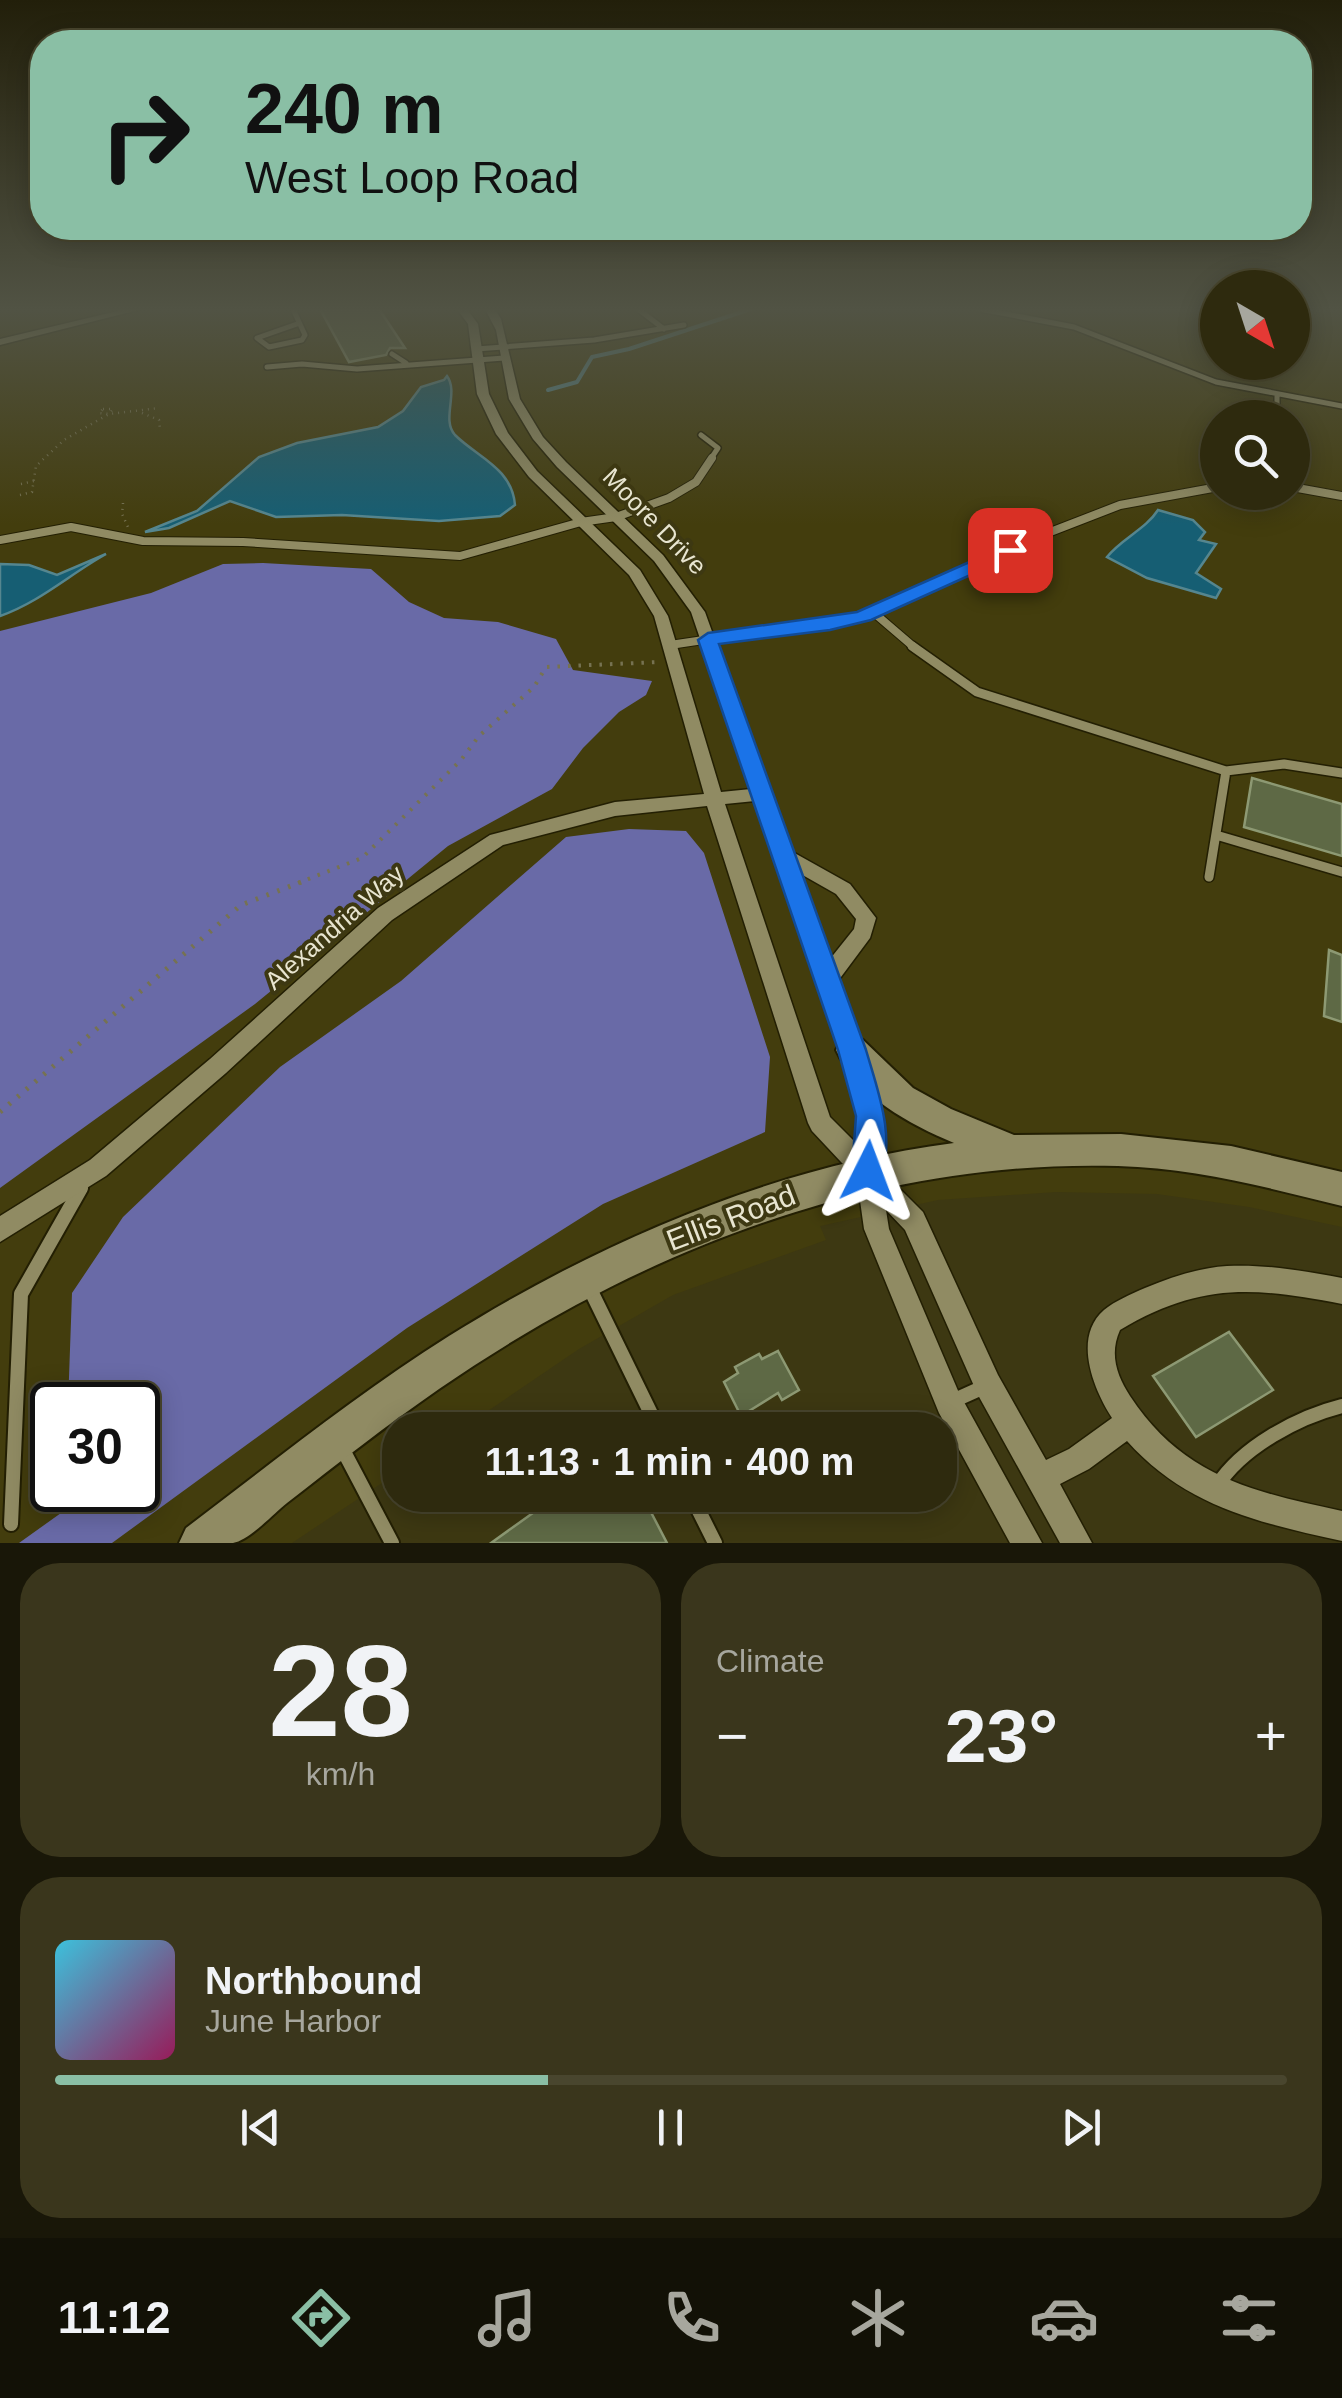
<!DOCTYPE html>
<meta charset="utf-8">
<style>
body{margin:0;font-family:Arial,sans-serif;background:#3a361c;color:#f1f3f6;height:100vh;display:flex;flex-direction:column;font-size:38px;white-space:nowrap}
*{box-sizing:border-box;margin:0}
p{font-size:32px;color:#a7a79e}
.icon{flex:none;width:55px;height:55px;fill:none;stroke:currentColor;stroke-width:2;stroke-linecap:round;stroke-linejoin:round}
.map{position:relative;height:1543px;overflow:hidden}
.panel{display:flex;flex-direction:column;gap:20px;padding:20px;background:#191708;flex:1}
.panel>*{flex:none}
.top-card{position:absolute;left:30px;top:30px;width:1282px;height:210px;border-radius:40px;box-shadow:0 5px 25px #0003,0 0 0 2px #49462e;background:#8abfa5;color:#111;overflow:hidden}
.needle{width:65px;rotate:141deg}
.fabs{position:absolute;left:1200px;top:270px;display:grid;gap:20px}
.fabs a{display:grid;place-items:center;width:110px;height:110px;border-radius:50%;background:#2e2a0e;box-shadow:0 5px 25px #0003,0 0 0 2px #49462e;font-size:50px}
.speed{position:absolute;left:30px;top:1382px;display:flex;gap:20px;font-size:50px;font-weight:700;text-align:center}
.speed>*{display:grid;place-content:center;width:130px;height:130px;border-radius:50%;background:#2e2a0e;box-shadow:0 5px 25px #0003,0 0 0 2px #49462e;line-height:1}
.speed .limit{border:5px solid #111;border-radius:15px;background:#fff;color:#111}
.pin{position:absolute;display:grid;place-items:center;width:85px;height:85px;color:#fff;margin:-42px;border-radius:20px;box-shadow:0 5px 15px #0006}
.me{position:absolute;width:110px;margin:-55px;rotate:3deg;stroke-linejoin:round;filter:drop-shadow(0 0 8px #0008)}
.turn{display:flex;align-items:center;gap:35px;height:210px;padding:0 50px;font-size:45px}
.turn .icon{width:130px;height:130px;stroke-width:2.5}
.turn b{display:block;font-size:70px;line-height:85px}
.big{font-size:75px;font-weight:700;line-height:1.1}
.panel .tile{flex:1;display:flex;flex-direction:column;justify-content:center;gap:15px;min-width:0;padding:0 35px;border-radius:40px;background:#3a361c}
.panel .dial{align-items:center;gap:0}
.dial b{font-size:130px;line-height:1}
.song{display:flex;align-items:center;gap:30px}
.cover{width:120px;height:120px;border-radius:15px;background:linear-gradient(135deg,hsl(190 70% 55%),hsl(330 70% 35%))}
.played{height:10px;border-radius:5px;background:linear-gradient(90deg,#8abfa5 40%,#49462e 40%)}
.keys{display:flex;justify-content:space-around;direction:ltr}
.heat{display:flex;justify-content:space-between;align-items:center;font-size:55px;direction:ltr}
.panel .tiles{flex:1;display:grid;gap:20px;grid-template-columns:1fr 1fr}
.tile:last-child{grid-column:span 2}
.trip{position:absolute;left:382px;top:1412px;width:575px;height:100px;border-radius:40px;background:#2e2a0e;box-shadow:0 5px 25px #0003,0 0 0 2px #49462e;font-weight:700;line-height:100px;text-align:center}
.tab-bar{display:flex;height:160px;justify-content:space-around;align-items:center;background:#121106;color:#a7a79e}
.tab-bar .icon{width:70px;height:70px}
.tab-bar .on{color:#8abfa5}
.tab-bar b{font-size:45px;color:#f1f3f6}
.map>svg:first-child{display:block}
.built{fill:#433d0d;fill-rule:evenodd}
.forest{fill:#696aa7}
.water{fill:#165e73;stroke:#55868f;stroke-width:2.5}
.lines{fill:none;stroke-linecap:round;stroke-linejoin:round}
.stream{stroke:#55868f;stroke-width:4}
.building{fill:#5e6945;stroke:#8d9973;stroke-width:2.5}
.lane-far3-casing{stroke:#231f03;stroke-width:8}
.lane-far2-casing{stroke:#231f03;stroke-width:10}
.lane-far1-casing{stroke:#231f03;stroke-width:12}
.lane-casing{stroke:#231f03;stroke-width:18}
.street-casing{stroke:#231f03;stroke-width:3}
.secondary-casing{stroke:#231f03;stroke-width:4}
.path-far2{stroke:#767251;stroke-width:2.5;stroke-dasharray:1 5;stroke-linecap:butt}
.path-far1{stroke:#767251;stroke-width:4;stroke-dasharray:2.5 8;stroke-linecap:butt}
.path{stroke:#767251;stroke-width:5;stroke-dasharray:2.5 9;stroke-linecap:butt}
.lane-far3{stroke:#908b63;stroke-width:5}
.lane-far2{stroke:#908b63;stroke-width:8}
.lane-far1{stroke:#908b63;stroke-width:9}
.lane{stroke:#908b63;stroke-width:14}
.street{fill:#908b63;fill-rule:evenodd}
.secondary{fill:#908b63;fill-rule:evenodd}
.route{fill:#1a73e8;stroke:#114b97;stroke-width:2.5}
.labels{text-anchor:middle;stroke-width:8;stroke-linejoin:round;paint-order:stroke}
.street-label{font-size:25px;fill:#e8e5d0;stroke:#3d3812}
.near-street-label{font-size:30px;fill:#e8e5d0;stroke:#3d3812}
</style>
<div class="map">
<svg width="1342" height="1543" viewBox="0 0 1342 1543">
<rect width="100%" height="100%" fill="#3d3812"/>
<path class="built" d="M0,309H1217L1218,362H1292L1293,309H1342V1227L1249,1207L1157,1194L1056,1192L938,1200L820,1226L826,1240L673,1295L579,1349L460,1430H400V1471L292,1543H0ZM1218,418H1292V492H1218ZM52,1405H138V1490H52Z"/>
<path class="forest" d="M263,563L371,569L409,602L444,618L498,622L556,639L573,670L652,681L646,695L619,712L583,748L552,789L448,846L255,1004L0,1188V631L151,593L223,564Z
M629,829L686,831L704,853L770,1057L765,1132L603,1204L407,1328L112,1543H19L68,1508V1490H138V1405H68L72,1293L123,1217L280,1067L401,981L566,837Z"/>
<path class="water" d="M447,376C459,392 441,420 455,435C477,457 512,468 515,505L500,516L439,521L342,515L276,517L230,501L169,528L145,532L197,511L259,457L297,443L378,427L403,411L421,387L444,380Z
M1158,510L1193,520L1205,532L1199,540L1216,544L1196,573L1221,589L1216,598L1147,578L1107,557C1121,539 1146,529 1158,510Z
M106,554C70,574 40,602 0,616V564L29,565L57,575Z"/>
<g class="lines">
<path class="stream" d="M548,390L577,382L592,357L629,349L751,309"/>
</g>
<path class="building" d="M320,309H379L405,348H390L386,355L349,362Z
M1252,778L1342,804V856L1244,827Z
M1329,950L1342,955V1022L1324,1016Z
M1229,1332L1273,1390L1196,1437L1153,1376Z
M778,1351L799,1390L782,1400L778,1393L741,1416L724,1382L738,1373L735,1367L759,1354L762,1359Z
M558,1495H642L667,1543H491Z"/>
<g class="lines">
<g class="lane-far3-casing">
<path id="lane-far3" d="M293,309L305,335L302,340L269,347L257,338L297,324
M638,309L664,329
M980,309L1074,327L1216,382L1342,406
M476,349L594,340L684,325
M392,354L406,363
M267,367L302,364L357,369L504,358
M1277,396V418
M701,435L718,448L710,460
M1292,448V460"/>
</g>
<g class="lane-far2-casing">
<path id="lane-far2" d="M1292,458V462
M1292,487L1342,496
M0,540L71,527L143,541L243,542L460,556L581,522L616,517L669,498L696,482L712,458
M873,612L915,648
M670,645L864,616L1040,536L1120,505L1218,487"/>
</g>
<g class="lane-far1-casing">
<path id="lane-far1" d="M912,646L977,692L1226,771
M1216,835L1342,872
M1209,877L1226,771L1284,764L1342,773"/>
</g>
<g class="lane-casing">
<path id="lane" d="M590,1289L659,1430
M955,1400L986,1386
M342,1448L392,1543
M1217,1486C1242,1447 1298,1417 1342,1406
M691,1495L715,1543
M11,1524L21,1294L81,1188"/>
</g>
<g class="street-casing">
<path id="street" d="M126,309H142L0,345V339Z
M457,309H467L478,324L489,394L508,433L537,471L640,570L668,616L721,792L751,789L691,612L654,561L557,467L533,439L509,399L496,330L485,309H495L501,319L520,399L543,437L566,462L663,555L705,612L791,851L850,884L876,918L870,938L838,981L883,1116L880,1169L923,1212L998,1375L1046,1460L1069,1449L1112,1418C1094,1390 1072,1338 1104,1310C1115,1301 1131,1294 1145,1288C1171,1277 1198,1268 1227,1266C1266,1264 1304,1271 1342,1278V1304C1254,1287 1200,1282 1120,1330C1109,1354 1117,1376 1130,1396C1183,1477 1254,1492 1342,1511V1541C1260,1523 1186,1507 1127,1441L1089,1469L1060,1484L1092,1543H1060L978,1395L905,1230L886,1210L889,1229L959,1393L1042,1543H1010L939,1413L864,1229L857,1179L812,1131L808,1123L707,806L615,816L503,845L392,920L226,1073L106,1176L0,1242V1216L90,1160L210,1059L378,908L490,835L615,802L704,794L654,616L629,575L529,477L496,434L477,394L468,324ZM755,801L841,1050L859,1116L858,1145L830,1117L725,804ZM799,873L836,894L856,919L854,929L830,959Z"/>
</g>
<g class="secondary-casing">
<path id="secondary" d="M852,1036L863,1040L913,1088L951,1109L1014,1135L1121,1134L1231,1146L1342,1172V1206C1269,1188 1195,1168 1118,1166C873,1159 639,1251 439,1389C387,1425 337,1464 287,1503C273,1514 250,1540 233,1543C216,1543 196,1543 179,1543L186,1528C272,1463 357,1394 449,1336C601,1241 775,1166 954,1143C909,1124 858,1097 836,1050L841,1040Z"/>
</g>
<path class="path-far2" d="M103,409H113L109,414L99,413Z
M142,413L159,420L160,429
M21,484L34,481
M20,495L32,492L36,466L64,440L109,414L159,408
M123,503L122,514L128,527"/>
<path class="path-far1" d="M298,883L362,858L461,760L479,736L534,687L546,667L659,662"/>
<path class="path" d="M0,1112L241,905L304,881"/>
<use href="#lane-far3" class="lane-far3"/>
<use href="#lane-far2" class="lane-far2"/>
<use href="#lane-far1" class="lane-far1"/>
<use href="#lane" class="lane"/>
<use href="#street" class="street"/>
<use href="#secondary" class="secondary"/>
</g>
<linearGradient id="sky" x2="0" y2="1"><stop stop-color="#221f0a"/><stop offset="0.59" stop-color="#515344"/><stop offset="1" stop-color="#515344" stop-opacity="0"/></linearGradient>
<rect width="1342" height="525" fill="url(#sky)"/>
<path class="route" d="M1010,544L1020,550L1017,554L871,620L830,630L719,644L866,1050C878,1091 897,1140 879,1182L868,1186L857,1182L852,1171L856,1116L838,1050L698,640L708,633L857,612Z"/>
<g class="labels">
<g class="street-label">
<text transform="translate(655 521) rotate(46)" y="9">Moore Drive</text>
<text transform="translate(334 927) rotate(-41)" y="9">Alexandria Way</text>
</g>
<g class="near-street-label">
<text transform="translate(731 1218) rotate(-21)" y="10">Ellis Road</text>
</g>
</g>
</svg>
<div class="fabs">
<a><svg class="needle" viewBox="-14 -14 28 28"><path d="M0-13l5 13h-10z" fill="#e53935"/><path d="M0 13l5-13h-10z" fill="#a7a79e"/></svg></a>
<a><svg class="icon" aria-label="search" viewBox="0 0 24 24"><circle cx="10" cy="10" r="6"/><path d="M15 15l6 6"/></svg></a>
</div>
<div class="speed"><div class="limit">30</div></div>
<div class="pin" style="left:1010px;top:550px;background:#d93025"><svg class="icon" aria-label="arrive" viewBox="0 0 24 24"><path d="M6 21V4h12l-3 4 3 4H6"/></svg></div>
<svg class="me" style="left:868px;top:1171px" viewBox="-20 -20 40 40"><path d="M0-17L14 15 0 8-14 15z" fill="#1a73e8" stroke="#fff" stroke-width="4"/></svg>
<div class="trip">11:13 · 1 min · 400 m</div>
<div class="top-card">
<div class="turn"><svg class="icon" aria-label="right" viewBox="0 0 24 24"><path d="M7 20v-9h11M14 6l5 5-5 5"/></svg><div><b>240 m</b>West Loop Road</div></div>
</div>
</div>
<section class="panel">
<div class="tiles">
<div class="tile dial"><b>28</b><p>km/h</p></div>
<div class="tile"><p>Climate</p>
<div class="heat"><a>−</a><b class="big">23°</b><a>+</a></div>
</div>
<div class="tile">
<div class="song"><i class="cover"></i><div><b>Northbound</b><p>June Harbor</p></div></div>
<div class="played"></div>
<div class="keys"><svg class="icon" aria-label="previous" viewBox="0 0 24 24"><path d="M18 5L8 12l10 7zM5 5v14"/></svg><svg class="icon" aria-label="pause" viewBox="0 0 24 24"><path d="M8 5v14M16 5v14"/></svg><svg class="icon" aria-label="next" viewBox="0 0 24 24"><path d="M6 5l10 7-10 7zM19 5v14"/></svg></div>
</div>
</div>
</section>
<nav class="tab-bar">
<b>11:12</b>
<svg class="icon on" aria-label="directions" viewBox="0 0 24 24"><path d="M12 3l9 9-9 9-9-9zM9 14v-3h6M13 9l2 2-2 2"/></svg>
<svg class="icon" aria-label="music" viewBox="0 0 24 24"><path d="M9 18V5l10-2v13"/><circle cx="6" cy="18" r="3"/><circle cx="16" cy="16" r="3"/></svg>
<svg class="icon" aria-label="phone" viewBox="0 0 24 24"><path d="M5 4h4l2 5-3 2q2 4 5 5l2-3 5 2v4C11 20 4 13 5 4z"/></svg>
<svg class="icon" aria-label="climate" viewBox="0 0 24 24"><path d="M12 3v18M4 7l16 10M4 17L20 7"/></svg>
<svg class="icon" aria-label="car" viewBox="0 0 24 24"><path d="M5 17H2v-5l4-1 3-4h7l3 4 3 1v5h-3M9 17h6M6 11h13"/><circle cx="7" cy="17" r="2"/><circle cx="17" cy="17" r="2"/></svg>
<svg class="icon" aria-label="filters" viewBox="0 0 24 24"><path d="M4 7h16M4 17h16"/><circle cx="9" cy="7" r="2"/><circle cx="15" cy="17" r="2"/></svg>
</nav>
